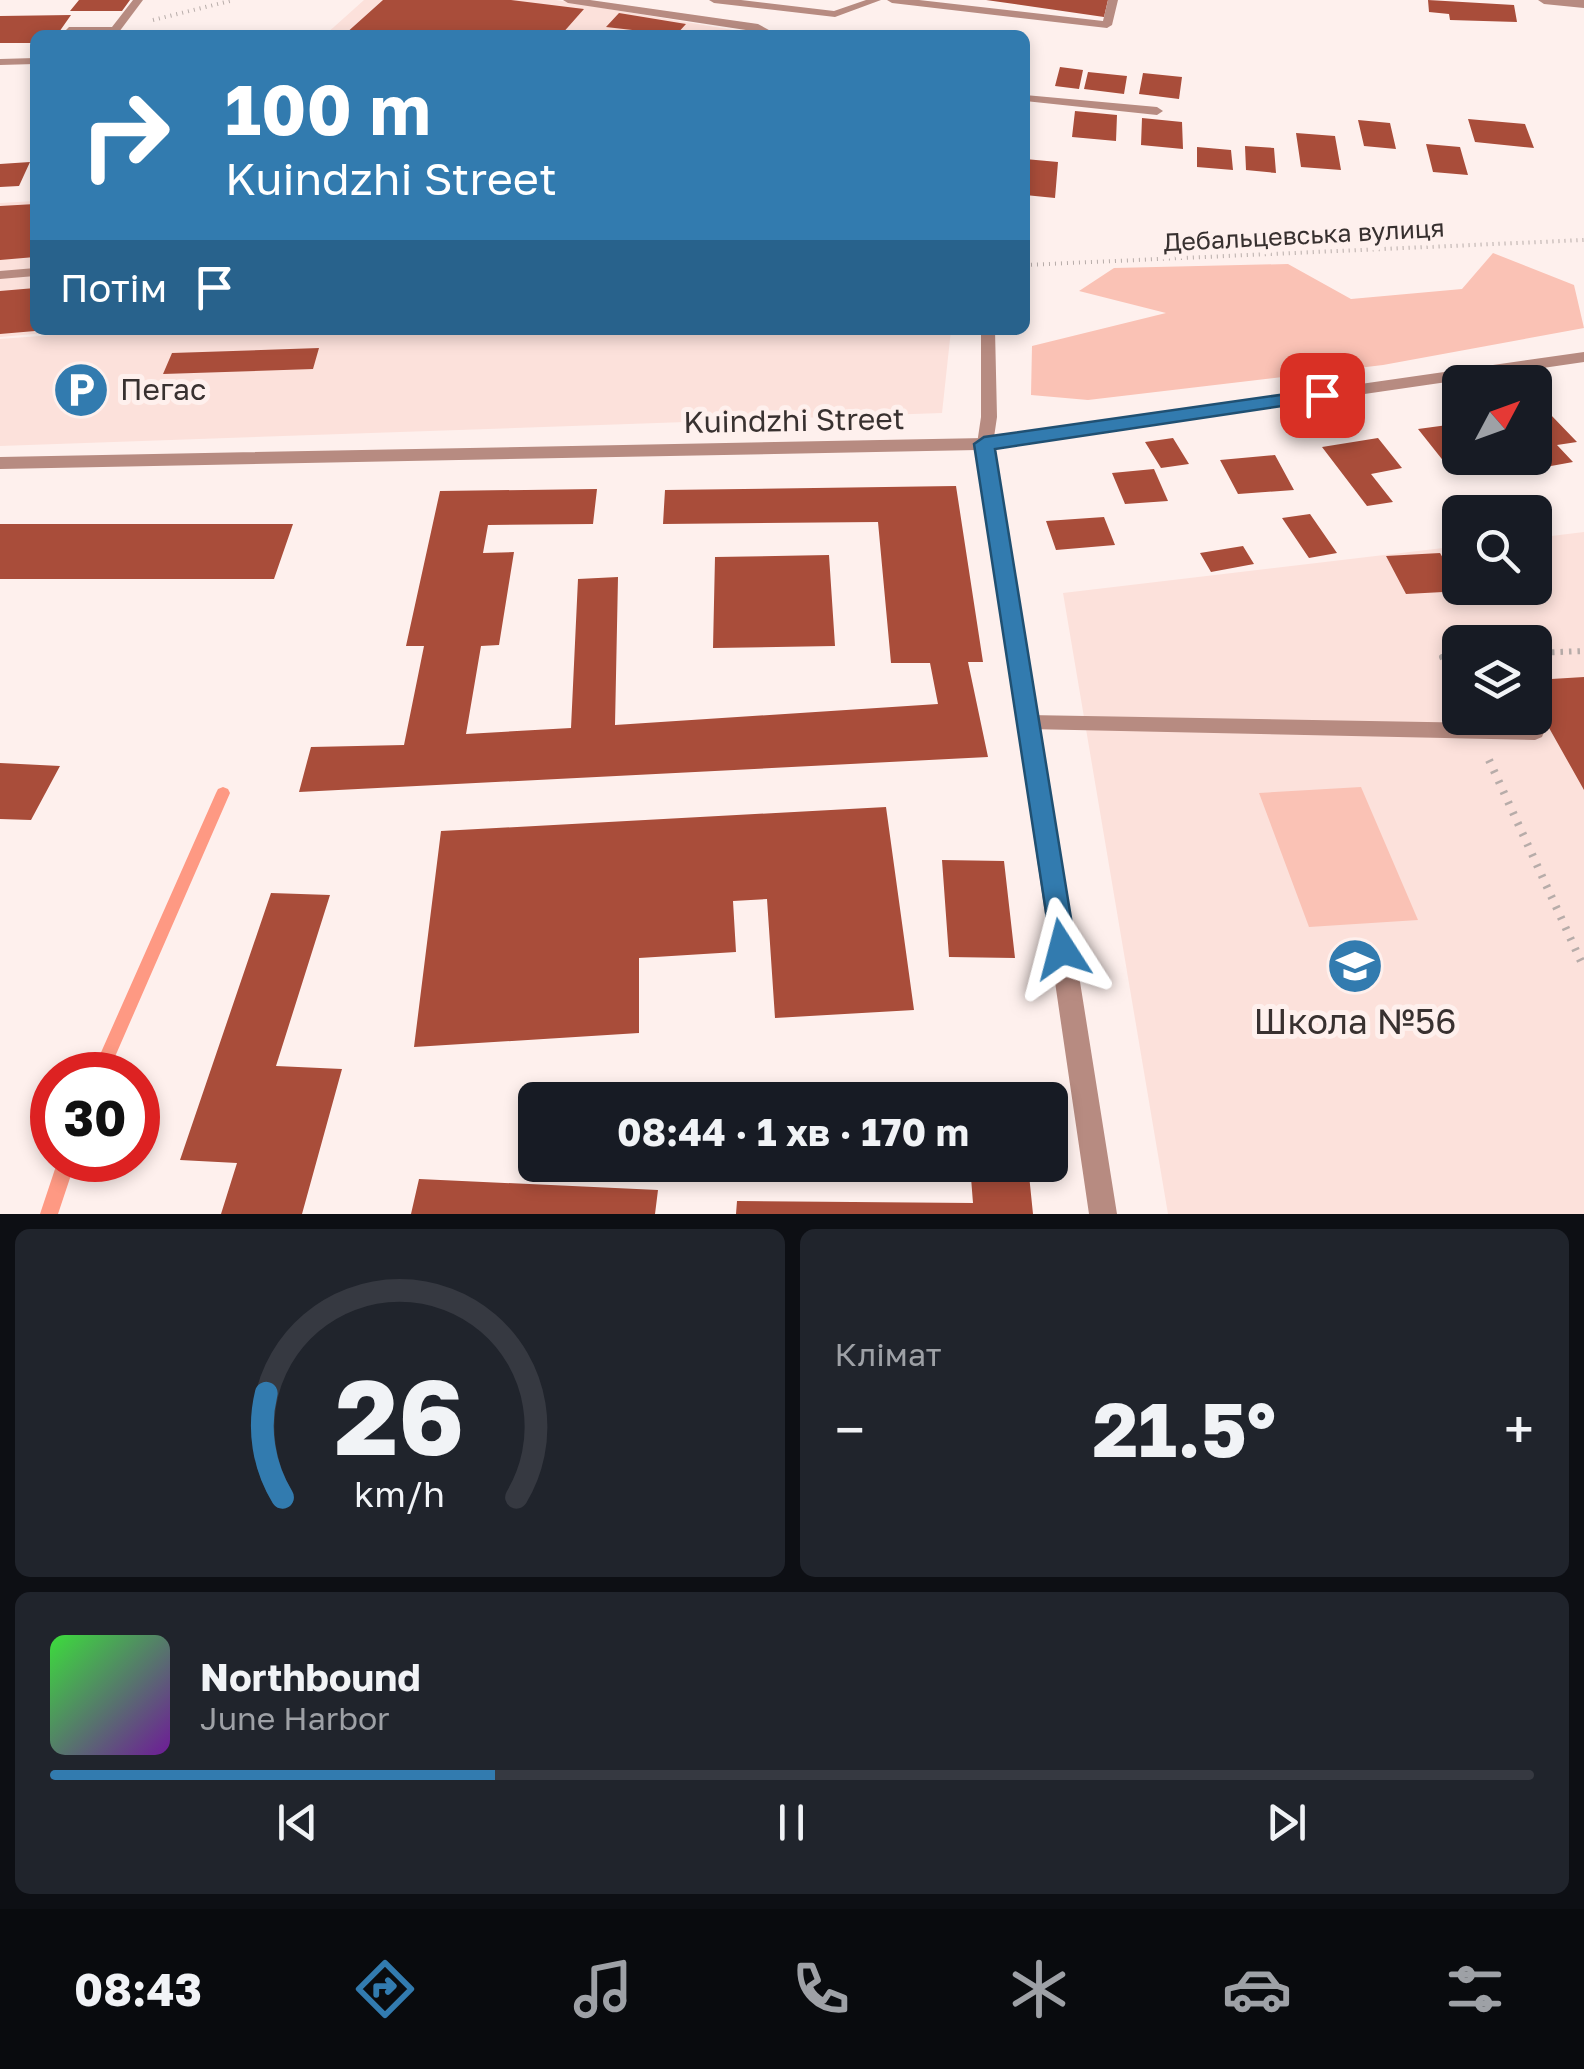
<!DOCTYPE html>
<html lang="uk">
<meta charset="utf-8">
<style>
body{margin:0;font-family:"Golos Text",sans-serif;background:#20242c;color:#f1f3f6;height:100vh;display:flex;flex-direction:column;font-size:38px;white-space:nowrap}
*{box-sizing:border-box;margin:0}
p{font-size:32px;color:#9ea1a6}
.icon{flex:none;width:55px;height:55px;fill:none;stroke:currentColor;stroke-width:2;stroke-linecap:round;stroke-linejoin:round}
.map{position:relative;height:1214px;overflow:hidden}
.side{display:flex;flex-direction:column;gap:15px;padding:15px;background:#0d0f14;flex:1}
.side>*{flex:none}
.top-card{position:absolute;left:30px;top:30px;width:1000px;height:305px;border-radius:15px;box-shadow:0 5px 15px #0003;background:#327baf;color:#fff;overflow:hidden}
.needle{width:65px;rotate:49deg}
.fabs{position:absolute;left:1442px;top:365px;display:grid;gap:20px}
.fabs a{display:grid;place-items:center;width:110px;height:110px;border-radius:15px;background:#171b24;box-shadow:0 5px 15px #0003;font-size:50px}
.speed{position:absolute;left:30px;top:1052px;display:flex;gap:20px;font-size:50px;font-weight:700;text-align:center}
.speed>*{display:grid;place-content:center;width:130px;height:130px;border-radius:50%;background:#171b24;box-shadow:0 5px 15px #0003;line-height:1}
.speed .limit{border:15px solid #d22;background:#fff;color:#111}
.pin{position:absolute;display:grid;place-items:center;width:85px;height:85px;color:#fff;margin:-42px;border-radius:20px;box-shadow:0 5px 15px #0006}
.me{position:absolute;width:110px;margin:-55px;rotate:351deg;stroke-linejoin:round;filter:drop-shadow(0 0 8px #0008)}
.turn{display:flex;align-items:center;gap:35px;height:210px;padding:0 30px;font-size:45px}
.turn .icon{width:130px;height:130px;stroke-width:2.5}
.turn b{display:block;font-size:70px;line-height:85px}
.then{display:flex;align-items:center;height:95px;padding:0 30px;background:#0003;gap:20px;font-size:38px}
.big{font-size:75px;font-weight:700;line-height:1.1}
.side .widget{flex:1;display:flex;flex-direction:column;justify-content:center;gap:15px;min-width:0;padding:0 35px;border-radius:15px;background:#20242c}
.side .dial{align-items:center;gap:0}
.dial svg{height:260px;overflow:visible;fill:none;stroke:#363941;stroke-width:7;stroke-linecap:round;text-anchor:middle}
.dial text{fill:#f1f3f6;stroke:none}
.song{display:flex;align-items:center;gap:30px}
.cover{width:120px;height:120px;border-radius:15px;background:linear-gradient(135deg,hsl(120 70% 55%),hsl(280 70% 35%))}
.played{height:10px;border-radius:5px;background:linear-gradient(90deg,#327baf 30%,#363941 30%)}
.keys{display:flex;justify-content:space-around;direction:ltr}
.heat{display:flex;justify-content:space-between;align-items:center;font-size:55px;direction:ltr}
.side .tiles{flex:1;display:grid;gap:15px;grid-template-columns:1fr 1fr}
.widget:last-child{grid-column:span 2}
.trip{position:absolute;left:518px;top:1082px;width:550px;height:100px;border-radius:15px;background:#171b24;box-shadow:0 5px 15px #0003;font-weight:700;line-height:100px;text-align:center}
.tab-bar{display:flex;height:160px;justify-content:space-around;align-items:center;background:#090b0e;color:#9ea1a6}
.tab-bar .icon{width:70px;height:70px}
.tab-bar .on{color:#327baf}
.tab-bar b{font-size:45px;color:#f1f3f6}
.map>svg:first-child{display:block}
.built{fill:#fce1db;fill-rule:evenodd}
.green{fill:#fac2b5}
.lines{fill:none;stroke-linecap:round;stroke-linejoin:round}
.stream{fill:#fe9983;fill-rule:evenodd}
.building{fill:#a94d3a}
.path-far2{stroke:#b7aca9;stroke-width:4;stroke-dasharray:1 5;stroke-linecap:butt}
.path-far1{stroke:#b7aca9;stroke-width:6;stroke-dasharray:2.5 6;stroke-linecap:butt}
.path{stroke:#b7aca9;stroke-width:8;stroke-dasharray:2.5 9;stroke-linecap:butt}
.lane{fill:#b78b81;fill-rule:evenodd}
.street{fill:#b78b81;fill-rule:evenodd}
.route{fill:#327baf;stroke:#205072;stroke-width:2.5}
.labels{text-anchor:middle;stroke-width:10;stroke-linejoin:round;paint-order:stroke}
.far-street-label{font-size:25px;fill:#383130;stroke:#fef0ed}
.poi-label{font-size:30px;fill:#383130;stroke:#fef0ed;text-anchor:start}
.street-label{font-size:30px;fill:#383130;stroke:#fef0ed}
.near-poi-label{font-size:35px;fill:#383130;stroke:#fef0ed}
</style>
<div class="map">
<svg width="1584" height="1214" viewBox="0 0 1584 1214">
<rect width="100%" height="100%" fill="#fef0ed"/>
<path class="built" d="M364,0H556L745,32L325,35Z
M35,201V330H80L0,337V203Z
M120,330H951L942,413L0,446V339Z
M1584,532V1214H1168L1063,593L1460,546V588H1535V538ZM1460,642H1535V718H1460Z"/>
<path class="green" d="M1493,253L1574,285L1584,328L1383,365L1088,400L1031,395L1032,346L1166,313L1079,291L1114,268L1288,264L1351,299L1462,289Z
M1361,787L1418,920L1309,927L1259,793Z"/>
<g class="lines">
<path class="stream" d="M223,787L228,789L230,793L107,1075H91L216,793L218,789Z
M58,1160H76L58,1214H40Z"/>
</g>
<path class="building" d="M79,0H130L122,11H70Z
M383,0H511L584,9L561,35H344Z
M986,0H1108L1104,17Z
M1428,0L1514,5L1517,22L1450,20L1449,14L1429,12Z
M619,13L686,24L676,35L606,27Z
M71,15L57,35H35V43H0V16Z
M1060,67L1083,70L1079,89L1055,86Z
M1088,72L1127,76L1124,94L1084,89Z
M1143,73L1182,77L1179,99L1139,94Z
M1075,111L1117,115L1116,141L1072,137Z
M1142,118L1182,122L1183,149L1141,145Z
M1468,119L1525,124L1534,148L1475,142Z
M1358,120L1390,123L1396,149L1364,146Z
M1296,133L1335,136L1341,170L1301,167Z
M1426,144L1460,147L1468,175L1433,172Z
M1245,146L1274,148L1276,173L1246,170Z
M1197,147L1231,150L1233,170L1197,167Z
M1025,159L1058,162L1055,198L1025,195Z
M30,162L19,186L0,187V164Z
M35,204V257L0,260V206Z
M35,288V331L0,334V291Z
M319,348L313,369L163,374L172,353Z
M1550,414L1577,442L1557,445L1573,462L1551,466L1535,448V416Z
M1455,424L1460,430V461L1445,463L1418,429Z
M1173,438L1189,464L1161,468L1145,442Z
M1378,438L1402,468L1371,474L1393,502L1367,506L1322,447Z
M1275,455L1294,490L1238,494L1220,460Z
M1154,469L1168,501L1125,504L1112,473Z
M956,486L983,662H968L988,757L299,792L311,747L404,745L424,646H406L440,491L597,489L593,524L488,525L483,553L514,552L499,645L481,646L466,734L571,728L578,579L618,577L615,725L938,704L930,663H891L878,522L663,524L665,490Z
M1310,514L1337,553L1309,558L1282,518Z
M1104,517L1115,545L1056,550L1046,521Z
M0,524H293L274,579H0Z
M1243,546L1254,564L1211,572L1200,553Z
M1440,553L1462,591L1406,594L1386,556Z
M829,555L835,646L713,648L715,557Z
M1584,677V790L1535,703V680Z
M0,763L60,766L31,820L0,819Z
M886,807L914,1010L775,1018L767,899L733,901L736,952L639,958V1033L414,1047L441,831Z
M942,860L1004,861L1015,958L949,957Z
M271,893L330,895L276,1066L342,1069L302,1214H221L237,1163L180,1160Z
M970,1165H1028L1033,1214H736L737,1201L973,1203Z
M419,1179L658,1190L655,1214H411Z"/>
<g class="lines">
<path class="path-far2" d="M153,20L234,0
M1025,265L1584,240"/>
<path class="path-far1" d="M1535,653L1584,651
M1457,690L1442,657L1460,656"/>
<path class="path" d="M1456,688L1460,696
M1489,760L1584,968"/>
<path class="lane" d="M133,0H143L119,32L61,35L69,27H112Z
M563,0H590L758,24L778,35L568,3Z
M709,0H741L834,11L866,0H881L835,17L714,3Z
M887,0H919L1103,21L1108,0H1118L1112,25L1107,28L892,3Z
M35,58V64L0,65V59Z
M1025,95L1157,107L1163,111L1157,115L1025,101Z
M35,268V276L0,279V271Z
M981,330H995L997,417L993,444L985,449L977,444L981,417Z
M1028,715L1535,724L1542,727L1544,732L1542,737L1535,740L1028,729L1021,727L1019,722L1021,717Z"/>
<path class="street" d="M1538,0H1584V8L1544,4Z
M1584,352V362L995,448L1117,1214H1089L977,450L0,469V457L985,438Z"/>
</g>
<path class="route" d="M1322,389L1332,395L1329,399L995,449L1076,949L1072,958L1062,961L1053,958L974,444L984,437Z"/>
<defs>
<g id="parking-disc" transform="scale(2.875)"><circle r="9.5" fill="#327baf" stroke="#fef0ed"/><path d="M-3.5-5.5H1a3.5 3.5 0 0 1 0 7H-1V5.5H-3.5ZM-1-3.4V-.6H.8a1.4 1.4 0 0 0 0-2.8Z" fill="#fff"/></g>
<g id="school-disc" transform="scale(2.875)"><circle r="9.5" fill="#327baf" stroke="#fef0ed"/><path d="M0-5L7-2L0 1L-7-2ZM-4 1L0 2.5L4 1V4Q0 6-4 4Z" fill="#fff"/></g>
</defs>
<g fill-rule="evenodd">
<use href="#parking-disc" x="81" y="390"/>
<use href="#school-disc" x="1355" y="966"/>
</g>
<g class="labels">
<g class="far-street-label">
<text transform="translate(1304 235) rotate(-3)" y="9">Дебальцевська вулиця</text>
</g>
<g class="poi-label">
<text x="120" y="400">Пегас</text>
</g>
<g class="street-label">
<text transform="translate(794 421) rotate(-1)" y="10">Kuindzhi Street</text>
</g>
<g class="near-poi-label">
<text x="1355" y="1034">Школа №56</text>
</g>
</g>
</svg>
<div class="fabs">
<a><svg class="needle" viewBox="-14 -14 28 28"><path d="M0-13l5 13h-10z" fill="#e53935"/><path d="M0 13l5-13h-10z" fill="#9ea1a6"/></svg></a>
<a><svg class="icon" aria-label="search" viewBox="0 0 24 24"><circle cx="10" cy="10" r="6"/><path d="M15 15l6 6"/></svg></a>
<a><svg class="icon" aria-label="layers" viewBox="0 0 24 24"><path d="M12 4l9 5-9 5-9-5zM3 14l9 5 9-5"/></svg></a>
</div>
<div class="speed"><div class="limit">30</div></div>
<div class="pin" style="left:1322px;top:395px;background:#d93025"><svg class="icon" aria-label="arrive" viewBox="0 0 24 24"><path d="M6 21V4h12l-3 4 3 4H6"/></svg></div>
<svg class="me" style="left:1062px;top:949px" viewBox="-20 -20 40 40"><path d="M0-17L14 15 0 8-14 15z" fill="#327baf" stroke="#fff" stroke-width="4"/></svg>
<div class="trip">08:44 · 1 хв · 170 m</div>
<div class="top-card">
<div class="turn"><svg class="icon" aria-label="right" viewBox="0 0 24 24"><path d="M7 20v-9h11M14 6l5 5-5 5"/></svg><div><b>100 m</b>Kuindzhi Street</div></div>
<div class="then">Потім<svg class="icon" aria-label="arrive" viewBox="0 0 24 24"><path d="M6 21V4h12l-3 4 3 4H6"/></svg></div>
</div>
</div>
<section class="side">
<div class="tiles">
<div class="widget dial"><svg viewBox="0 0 100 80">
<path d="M14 69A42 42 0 1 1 86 69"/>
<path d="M14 69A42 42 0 0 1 9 37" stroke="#327baf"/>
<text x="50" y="56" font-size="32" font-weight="700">26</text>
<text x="50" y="72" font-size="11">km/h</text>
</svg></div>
<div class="widget"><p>Клімат</p>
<div class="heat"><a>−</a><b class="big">21.5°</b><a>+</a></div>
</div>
<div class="widget">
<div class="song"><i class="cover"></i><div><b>Northbound</b><p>June Harbor</p></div></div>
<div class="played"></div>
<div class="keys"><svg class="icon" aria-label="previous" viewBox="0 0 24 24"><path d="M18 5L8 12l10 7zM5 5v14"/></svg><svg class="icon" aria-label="pause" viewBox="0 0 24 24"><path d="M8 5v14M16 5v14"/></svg><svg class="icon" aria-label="next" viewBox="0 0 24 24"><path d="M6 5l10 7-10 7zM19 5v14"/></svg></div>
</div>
</div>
</section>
<nav class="tab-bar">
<b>08:43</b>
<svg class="icon on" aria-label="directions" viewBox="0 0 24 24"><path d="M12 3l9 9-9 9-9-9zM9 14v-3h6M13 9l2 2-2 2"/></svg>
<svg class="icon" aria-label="music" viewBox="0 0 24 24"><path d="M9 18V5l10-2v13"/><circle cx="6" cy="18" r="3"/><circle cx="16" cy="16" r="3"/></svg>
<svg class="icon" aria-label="phone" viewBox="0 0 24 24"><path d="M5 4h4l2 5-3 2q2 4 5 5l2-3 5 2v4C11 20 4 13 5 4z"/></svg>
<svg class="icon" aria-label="climate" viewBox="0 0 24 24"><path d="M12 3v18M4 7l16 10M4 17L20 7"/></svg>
<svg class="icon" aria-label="car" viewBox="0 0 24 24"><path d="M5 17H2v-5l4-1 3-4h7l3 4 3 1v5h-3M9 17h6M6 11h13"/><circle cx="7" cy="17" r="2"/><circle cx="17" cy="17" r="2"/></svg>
<svg class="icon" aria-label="filters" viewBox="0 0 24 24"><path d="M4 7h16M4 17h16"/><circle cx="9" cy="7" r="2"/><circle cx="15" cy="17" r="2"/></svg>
</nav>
